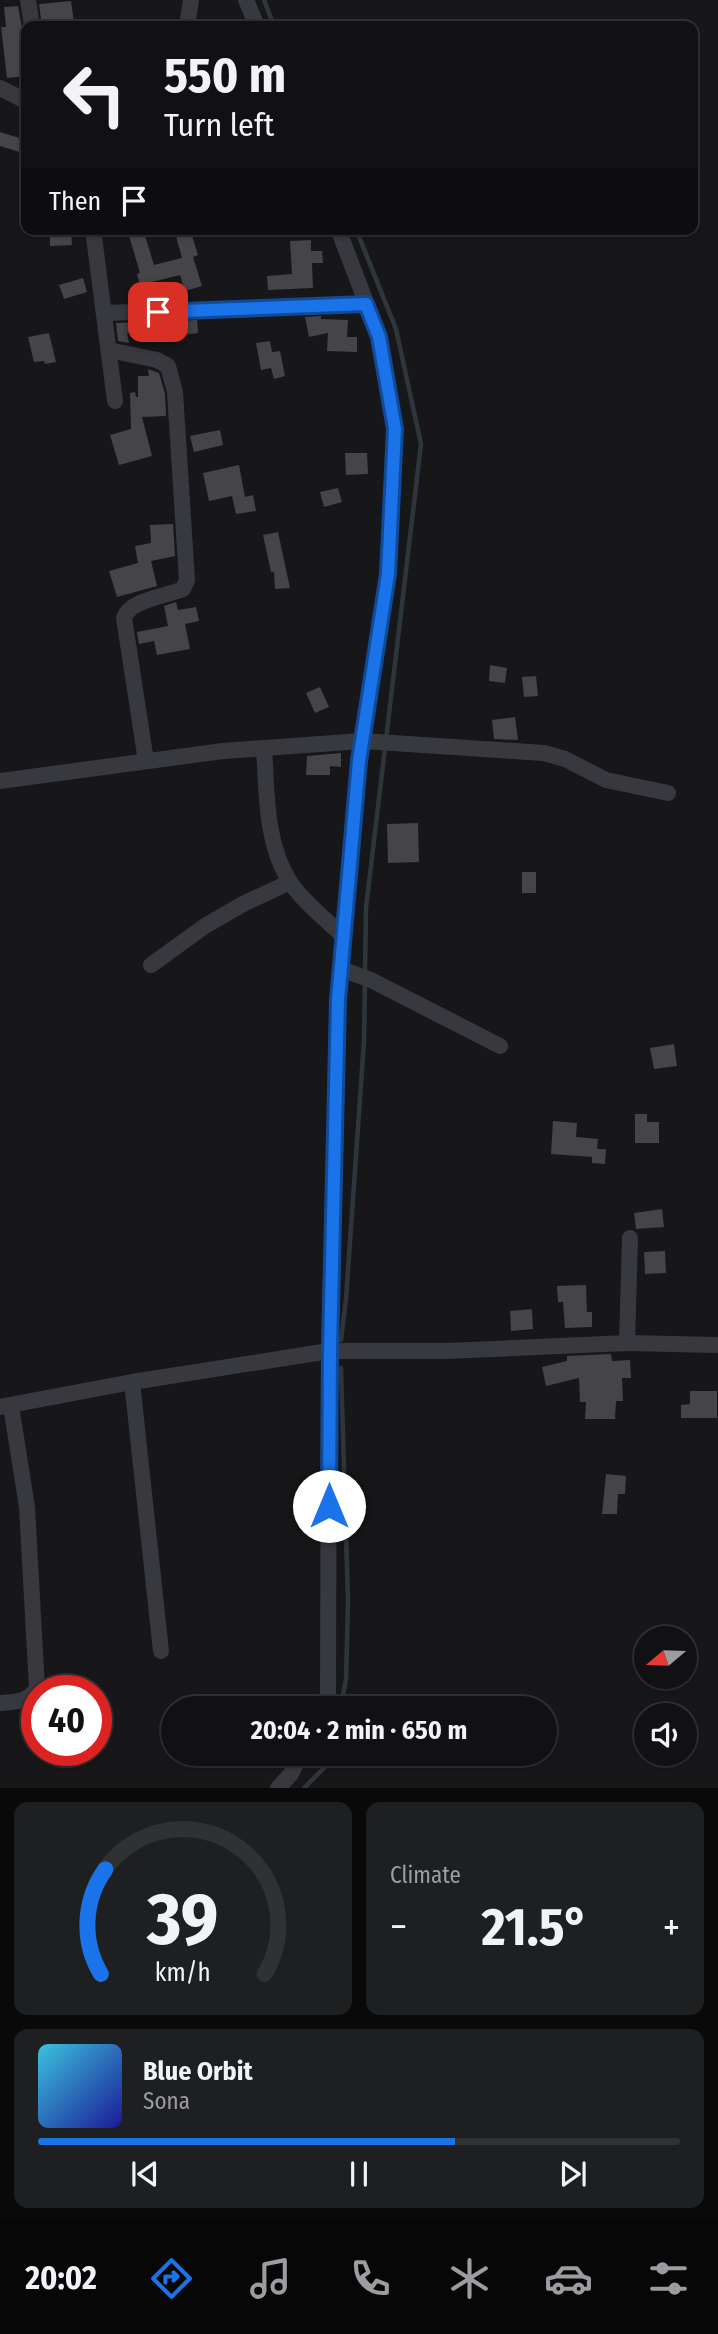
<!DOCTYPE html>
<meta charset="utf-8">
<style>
body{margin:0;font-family:"Fira Sans Condensed",sans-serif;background:#1e1f21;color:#f1f3f6;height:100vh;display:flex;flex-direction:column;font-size:26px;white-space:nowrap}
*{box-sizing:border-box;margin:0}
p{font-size:23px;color:#9c9da0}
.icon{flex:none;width:38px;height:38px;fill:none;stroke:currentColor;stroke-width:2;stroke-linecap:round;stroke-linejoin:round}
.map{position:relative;height:1788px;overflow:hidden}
.sheet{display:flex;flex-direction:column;gap:14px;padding:14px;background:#09090a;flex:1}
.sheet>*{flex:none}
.hud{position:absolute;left:21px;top:21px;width:677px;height:214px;border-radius:14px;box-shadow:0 2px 5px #0004,0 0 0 2px #303133;background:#111113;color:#f1f3f6;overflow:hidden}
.needle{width:46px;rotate:251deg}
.fabs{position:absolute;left:634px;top:1626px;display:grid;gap:14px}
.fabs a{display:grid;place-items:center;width:63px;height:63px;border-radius:50%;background:#111113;box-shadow:0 2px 5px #0004,0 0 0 2px #303133;font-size:35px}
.speed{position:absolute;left:21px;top:1675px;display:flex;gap:14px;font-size:35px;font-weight:700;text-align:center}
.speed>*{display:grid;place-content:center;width:91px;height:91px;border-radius:50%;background:#111113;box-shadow:0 2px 5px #0004,0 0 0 2px #303133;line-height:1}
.speed .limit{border:10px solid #d22;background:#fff;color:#111}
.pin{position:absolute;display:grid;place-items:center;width:60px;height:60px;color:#fff;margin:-30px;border-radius:14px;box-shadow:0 4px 10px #0006}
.me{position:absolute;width:77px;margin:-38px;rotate:0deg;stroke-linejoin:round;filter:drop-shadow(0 0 5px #0008)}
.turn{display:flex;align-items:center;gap:24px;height:147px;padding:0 28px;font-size:32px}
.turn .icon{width:91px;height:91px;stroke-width:2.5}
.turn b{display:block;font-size:49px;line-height:60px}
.then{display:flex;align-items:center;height:66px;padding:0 28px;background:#0003;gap:14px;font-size:26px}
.big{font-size:52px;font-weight:700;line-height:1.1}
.sheet .card{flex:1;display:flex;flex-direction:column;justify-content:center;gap:10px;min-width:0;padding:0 24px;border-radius:14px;background:#1e1f21}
.sheet .dial{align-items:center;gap:0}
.dial svg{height:182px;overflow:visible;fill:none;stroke:#303133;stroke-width:7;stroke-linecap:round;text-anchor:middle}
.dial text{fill:#f1f3f6;stroke:none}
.song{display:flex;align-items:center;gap:21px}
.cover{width:84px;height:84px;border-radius:10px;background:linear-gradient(135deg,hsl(190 70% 55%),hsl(240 70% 35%))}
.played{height:7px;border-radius:4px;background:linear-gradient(90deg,#1a73e8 65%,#303133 65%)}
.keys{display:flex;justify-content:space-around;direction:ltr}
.heat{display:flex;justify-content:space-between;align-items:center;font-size:38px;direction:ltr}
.sheet .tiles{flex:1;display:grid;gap:14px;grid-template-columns:1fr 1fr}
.card:last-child{grid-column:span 2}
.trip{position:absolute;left:161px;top:1696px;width:396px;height:70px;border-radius:35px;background:#111113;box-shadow:0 2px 5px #0004,0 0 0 2px #303133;font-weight:700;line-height:70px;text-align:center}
.dock{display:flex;height:112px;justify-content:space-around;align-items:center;background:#070708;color:#9c9da0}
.dock .icon{width:49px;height:49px}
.dock .active{color:#1a73e8}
.dock b{font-size:32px;color:#f1f3f6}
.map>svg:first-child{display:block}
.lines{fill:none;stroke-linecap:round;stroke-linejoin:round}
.stream{stroke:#2e363c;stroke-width:4.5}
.building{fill:#444449}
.minor{stroke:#38393e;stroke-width:16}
.route-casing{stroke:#114b97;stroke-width:18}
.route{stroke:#1a73e8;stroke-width:12}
</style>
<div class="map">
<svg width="718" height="1788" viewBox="0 0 718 1788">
<rect width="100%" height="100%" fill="#171719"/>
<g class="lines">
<path class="stream" d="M264,0L274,26
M356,229L396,329L421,444L366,908L365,973
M341,1340L346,1299L364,1041L365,982
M340,1708L346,1680L348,1600L341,1368
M304,1788L327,1765L329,1754"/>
</g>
<path class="building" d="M71,1L74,22L42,26L39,4Z
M18,6L22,28L26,34V76L7,78L1,27H6L4,7Z
M0,132L26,140V154L0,146Z
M127,229H143L154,265L182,258L174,229H190L198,255L193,257L202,286L185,291L180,275L140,285L137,274L140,273Z
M71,232L72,245L50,246V233Z
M311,240V251H322L323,263H312L313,288L268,290L267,276L292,274L290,241Z
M83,278L87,292L64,299L59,285Z
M321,316V319L348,320L347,337H357V352L327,351L328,333L309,337L305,317Z
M197,320L198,333L182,335L181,327L127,333L129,343L118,341L116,323Z
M49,333L56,362L45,364L44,361L34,362L28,337Z
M270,341L272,352L280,351L285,376L274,379L271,368L261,370L256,343Z
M148,369L159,373L165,394L166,416L142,417L152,456L119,465L110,435L131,429L130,393L135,392L136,397H138V376H149Z
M220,430L223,445L194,452L190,436Z
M345,453H367L368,474L346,475Z
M239,465L245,497L253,495L256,511L236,514L232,496L209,501L203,473Z
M338,488L342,502L324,507L320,492Z
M173,524L175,556L151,561L157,586L117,597L109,571L138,563L135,546L151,543L150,525Z
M278,532L290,588L275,589L274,572H271L263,535Z
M176,602L178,610L196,607L199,621L185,624L190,649L157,655L154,641L139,644L137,632L168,626L164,606Z
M490,665L507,668L505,683L489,681Z
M536,676L538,696L524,697L522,677Z
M320,687L329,707L315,713L306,693Z
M515,717L518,740L494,739L492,720Z
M341,753V767L330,766V775H306L307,756Z
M418,823L419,862L388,863L387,824Z
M522,872H536V893H522Z
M674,1044L677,1066L654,1069L650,1048Z
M635,1114H647V1122H659V1143H635Z
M553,1121L577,1123L576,1137L598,1139L597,1149H606L605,1164L592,1163V1157L551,1154Z
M662,1209L664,1227L636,1229L634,1213Z
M665,1251L666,1273L645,1274L644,1252Z
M586,1285L587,1312H592V1327L565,1328L563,1302H558L557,1286Z
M532,1309L533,1329L511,1331L510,1311Z
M611,1354L612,1361L630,1360L631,1378H622L623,1401H616L615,1419H585L586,1402H580L579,1378L546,1386L542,1367L567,1361V1356Z
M690,1391H717V1418H681V1405L690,1404Z
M606,1474L626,1476L625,1494H618L617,1514H602Z"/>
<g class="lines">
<path class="minor" d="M28,0L32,26
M246,0L257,26
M187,26L191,0
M0,88L26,101
M93,229L115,401
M105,313L366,304
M109,350L157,360L168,366L175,392L187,580L183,589C167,596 129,600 124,618L146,761
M264,748C267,792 265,843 290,882C303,902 326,919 344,937
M0,781L223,751L362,741L544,753L565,759L606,780L668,793
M151,965L205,926L243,904L290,882
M341,969L371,980L500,1046
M627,1343L630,1238
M132,1382L161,1651
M0,1407L132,1382L329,1351H447L627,1343L718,1345
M0,1703C15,1702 29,1702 37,1688L27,1507L11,1406
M322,1708L328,1694L329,1351L338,1000L359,761L388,574L395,429L379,336L338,229
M278,1788L291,1774L301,1754"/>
</g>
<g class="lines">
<g class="route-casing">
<path id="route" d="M158,312L366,304L379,337L395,429L388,574L359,761L338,1000L330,1351L329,1506"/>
</g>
<use href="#route" class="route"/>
</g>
</svg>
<div class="fabs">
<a><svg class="needle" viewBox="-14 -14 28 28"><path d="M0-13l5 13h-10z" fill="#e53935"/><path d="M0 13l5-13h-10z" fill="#9c9da0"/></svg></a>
<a><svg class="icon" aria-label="sound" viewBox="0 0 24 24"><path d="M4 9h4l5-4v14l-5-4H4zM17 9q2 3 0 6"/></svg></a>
</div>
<div class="speed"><div class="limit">40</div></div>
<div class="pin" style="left:158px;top:312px;background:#d93025"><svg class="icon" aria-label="arrive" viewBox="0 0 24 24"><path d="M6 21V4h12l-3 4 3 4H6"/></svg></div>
<svg class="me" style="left:329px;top:1506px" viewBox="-20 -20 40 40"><circle r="19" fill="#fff"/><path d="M0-13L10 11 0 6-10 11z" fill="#1a73e8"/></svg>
<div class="trip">20:04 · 2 min · 650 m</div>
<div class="hud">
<div class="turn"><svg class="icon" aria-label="left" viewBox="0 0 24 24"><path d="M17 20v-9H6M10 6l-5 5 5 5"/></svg><div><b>550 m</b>Turn left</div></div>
<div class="then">Then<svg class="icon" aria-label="arrive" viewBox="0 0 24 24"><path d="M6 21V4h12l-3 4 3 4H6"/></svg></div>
</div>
</div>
<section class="sheet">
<div class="tiles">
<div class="card dial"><svg viewBox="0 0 100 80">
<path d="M14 69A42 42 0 1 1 86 69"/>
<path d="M14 69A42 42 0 0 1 16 23" stroke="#1a73e8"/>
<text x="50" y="56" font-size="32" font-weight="700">39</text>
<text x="50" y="72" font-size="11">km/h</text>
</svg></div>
<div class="card"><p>Climate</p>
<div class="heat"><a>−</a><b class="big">21.5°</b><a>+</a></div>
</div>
<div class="card">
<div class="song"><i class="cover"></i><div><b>Blue Orbit</b><p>Sona</p></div></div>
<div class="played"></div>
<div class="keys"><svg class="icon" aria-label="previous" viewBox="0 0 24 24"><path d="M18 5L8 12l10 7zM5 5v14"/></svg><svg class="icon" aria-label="pause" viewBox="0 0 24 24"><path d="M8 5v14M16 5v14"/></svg><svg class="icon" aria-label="next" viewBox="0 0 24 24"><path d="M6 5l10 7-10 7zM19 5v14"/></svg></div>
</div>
</div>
</section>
<nav class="dock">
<b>20:02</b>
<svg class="icon active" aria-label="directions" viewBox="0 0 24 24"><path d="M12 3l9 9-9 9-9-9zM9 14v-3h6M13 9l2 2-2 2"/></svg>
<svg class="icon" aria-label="music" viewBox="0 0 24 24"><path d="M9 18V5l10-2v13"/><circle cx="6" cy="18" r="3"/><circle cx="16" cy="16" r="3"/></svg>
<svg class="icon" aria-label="phone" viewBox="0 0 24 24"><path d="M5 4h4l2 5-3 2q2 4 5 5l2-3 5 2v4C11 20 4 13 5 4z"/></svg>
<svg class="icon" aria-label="climate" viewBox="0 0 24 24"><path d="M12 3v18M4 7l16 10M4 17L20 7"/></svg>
<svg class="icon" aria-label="car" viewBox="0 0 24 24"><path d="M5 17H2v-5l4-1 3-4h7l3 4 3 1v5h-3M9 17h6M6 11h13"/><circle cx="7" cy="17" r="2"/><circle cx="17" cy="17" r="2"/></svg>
<svg class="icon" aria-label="filters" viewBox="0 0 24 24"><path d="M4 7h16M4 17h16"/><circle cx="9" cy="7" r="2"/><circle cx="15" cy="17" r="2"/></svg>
</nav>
